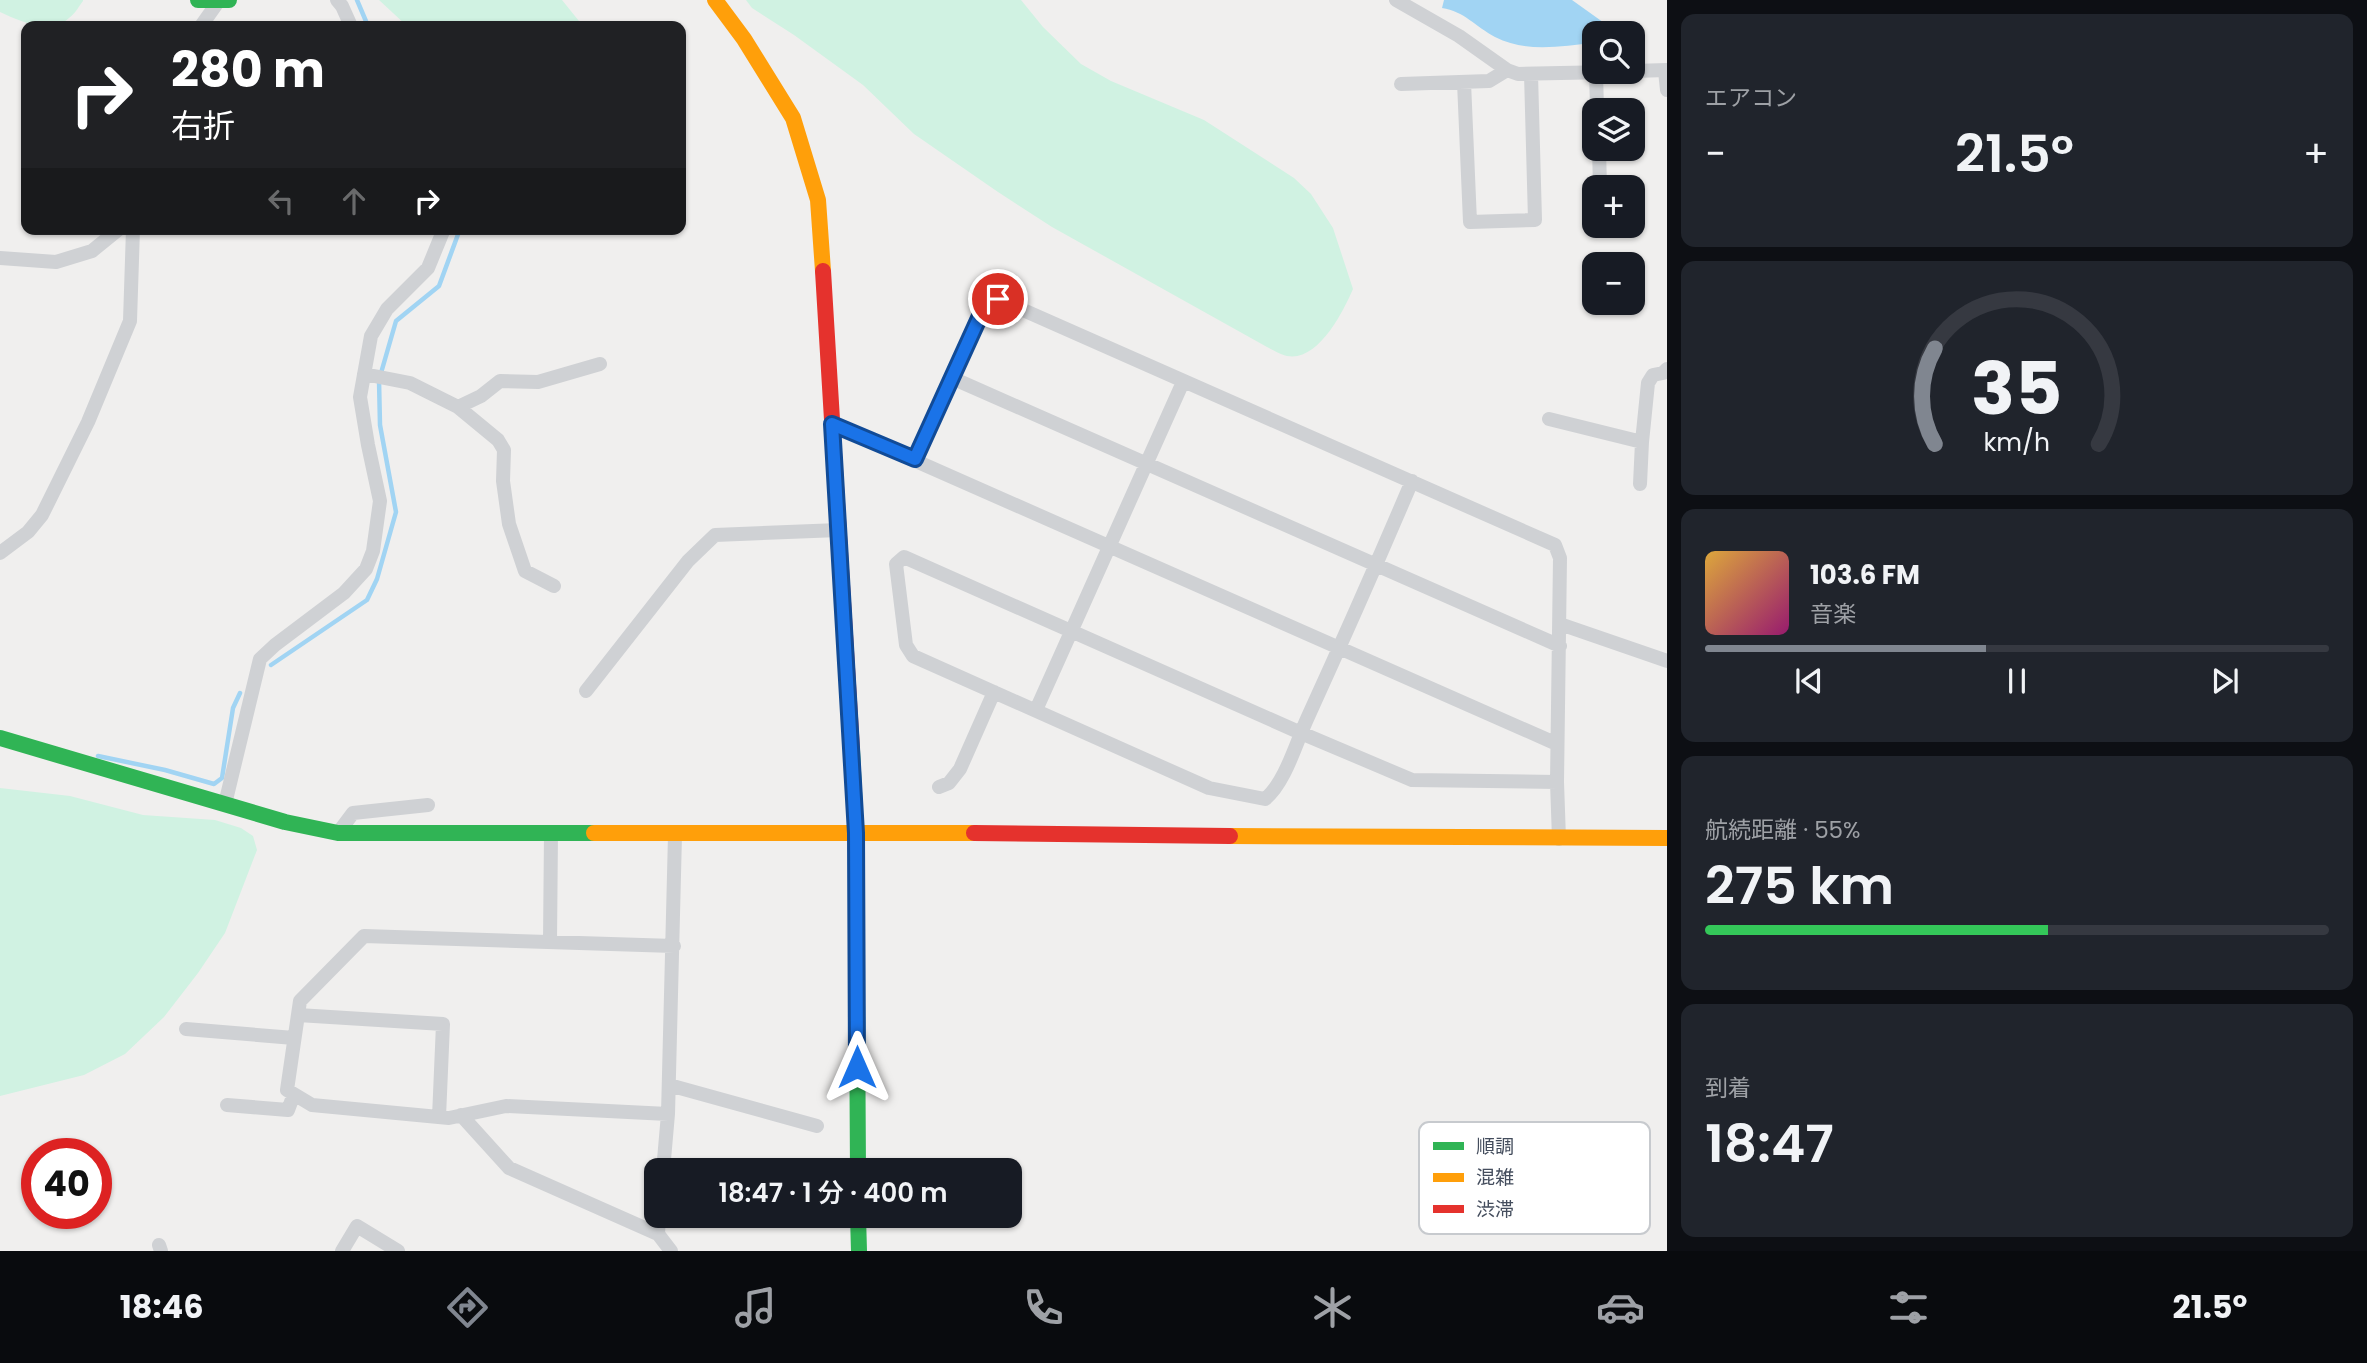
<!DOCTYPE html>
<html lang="ja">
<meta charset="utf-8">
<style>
body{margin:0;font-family:Poppins,"Noto Sans JP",sans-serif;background:#20242c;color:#f1f3f6;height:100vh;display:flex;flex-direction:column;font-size:26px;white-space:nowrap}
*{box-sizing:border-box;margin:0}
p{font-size:23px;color:#9ea1a6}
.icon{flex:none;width:38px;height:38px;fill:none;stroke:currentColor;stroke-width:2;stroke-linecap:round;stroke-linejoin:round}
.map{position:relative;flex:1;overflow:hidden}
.side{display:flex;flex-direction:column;gap:14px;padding:14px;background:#0d0f14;width:700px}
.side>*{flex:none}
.top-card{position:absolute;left:21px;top:21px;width:665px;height:214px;border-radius:14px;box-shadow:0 2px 5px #0004;background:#202124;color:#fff;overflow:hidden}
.controls{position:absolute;left:1582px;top:21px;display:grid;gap:14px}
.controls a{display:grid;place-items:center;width:63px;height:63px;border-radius:14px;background:#171b24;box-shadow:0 2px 5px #0004;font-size:35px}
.speed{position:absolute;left:21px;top:1138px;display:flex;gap:14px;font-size:35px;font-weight:700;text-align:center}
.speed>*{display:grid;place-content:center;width:91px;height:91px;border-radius:50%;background:#171b24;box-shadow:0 2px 5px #0004;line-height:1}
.speed .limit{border:10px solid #d22;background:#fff;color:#111}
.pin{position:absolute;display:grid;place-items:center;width:60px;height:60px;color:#fff;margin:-30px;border:4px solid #fff;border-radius:50%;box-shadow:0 2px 7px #0007}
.me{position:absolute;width:77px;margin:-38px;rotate:0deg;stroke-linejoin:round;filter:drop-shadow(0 0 5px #0008)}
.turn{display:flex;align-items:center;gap:24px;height:147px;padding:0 35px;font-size:32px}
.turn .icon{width:91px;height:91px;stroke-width:2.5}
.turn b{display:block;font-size:49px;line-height:60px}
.lanes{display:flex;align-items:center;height:66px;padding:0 35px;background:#0003;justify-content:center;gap:35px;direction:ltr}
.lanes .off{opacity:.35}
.big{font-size:52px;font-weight:600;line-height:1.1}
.side .tile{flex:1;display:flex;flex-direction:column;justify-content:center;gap:10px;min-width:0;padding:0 24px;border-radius:14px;background:#20242c}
.side .dial{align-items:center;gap:0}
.dial svg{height:182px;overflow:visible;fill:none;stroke:#363941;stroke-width:7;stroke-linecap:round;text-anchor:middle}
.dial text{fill:#f1f3f6;stroke:none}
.song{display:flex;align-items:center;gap:21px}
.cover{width:84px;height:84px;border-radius:10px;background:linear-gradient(135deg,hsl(40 70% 55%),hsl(320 70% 35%))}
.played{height:7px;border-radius:4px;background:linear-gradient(90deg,#808690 45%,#363941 45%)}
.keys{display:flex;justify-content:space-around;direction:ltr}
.heat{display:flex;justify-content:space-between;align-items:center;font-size:38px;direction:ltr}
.charge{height:10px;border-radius:5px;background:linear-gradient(90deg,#34c759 55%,#363941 0)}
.trip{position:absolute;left:644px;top:1158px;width:378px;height:70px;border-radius:14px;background:#171b24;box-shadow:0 2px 5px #0004;font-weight:600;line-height:70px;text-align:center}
.tabs{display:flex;height:112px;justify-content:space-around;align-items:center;background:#090b0e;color:#9ea1a6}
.tabs .icon{width:49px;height:49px}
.tabs .on{color:#808690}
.tabs b{font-size:32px;color:#f1f3f6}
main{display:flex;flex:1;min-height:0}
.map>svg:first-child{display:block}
.green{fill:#d0f2e2}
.water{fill:#a1d4f3}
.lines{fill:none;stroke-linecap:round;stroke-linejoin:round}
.stream{stroke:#a1d4f3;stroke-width:4.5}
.street{stroke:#cfd1d4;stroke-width:14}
.fast{stroke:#30b455;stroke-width:16}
.slow{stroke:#ff9f0a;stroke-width:16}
.jam{stroke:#e5322d;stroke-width:16}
.route-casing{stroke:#114b97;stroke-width:18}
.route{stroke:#1a73e8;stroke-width:12}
.key{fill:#fff;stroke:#c7cace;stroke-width:2}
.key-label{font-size:19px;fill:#444d5d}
</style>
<main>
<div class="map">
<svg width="1667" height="1251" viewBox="0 0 1667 1251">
<rect width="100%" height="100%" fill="#f0efee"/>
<path class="green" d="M0,0H83V1C79,6 75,14 69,18C51,35 19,21 0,12Z
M379,0H562L583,26H407Z
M746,0H1021L1043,27L1081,64L1111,81L1204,120L1294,178L1311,194L1333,228L1353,289C1343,312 1318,362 1287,356C1281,355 1273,350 1267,347L1052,227L998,192L914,134L863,85L794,35L752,8Z
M0,788L70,796L143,815L215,820L241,828L253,836L257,850L225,933L198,973L164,1017L125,1054L84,1075L0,1096Z"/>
<path class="water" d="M1444,0H1572L1607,25L1605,33H1594V43C1560,46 1527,53 1495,37C1476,27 1464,11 1442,8Z"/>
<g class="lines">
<path class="stream" d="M357,0L368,26
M271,665L367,600L377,579L396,512L380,425L379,380L396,321L439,286L460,229
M98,756L165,770L214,784L222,778L233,708L240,693"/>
<path class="street" d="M337,0L342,6L351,26
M1396,0L1459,36L1507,70L1518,74L1610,72
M201,26L218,2
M1633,71L1667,70
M1665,71L1667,90
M1596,72L1597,110
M1464,82L1470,222L1535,220L1531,74
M1401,84L1489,81L1507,70
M1599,149L1600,187
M0,258L56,262L92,251L119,229
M364,374L410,383L458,407L498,440L504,450L503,481L509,524L525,571L554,586
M952,378L1560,646
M458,407L481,396L500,381L538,382L600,364
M1549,419L1642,442L1648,383L1653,375L1663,373L1667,369
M832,424L1557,744
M915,459L985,305L998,299L1555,545L1560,558L1557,782L1559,839
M1412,481C1378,561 1343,640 1307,719C1296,743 1285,783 1265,799L1209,788L913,656L906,645L896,564L904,557L1301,733L1412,780L1557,782
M1640,484L1642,442
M0,553L28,532L42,515L88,422L130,321L133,229
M1560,624L1667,661
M586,691L688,561L715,535L839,530
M1036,710L1183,382
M939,787L949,783L960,769L994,692
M225,804L260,659L275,645L344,593L366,569L373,551L380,501L368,445L360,397L371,336L387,309L428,268L444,229
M338,833L353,813L428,805
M550,941L551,833
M298,1015L443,1024L439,1117
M186,1029L294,1038
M669,1085L817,1126
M227,1105L288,1110L294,1094
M668,1114L506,1106L449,1118L312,1105L287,1090L300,1001L364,936L674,946
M461,1115L509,1168L658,1234L671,1251
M663,1171L668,1114L675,835
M658,1234L659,1216
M159,1245L161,1251
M342,1251L357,1226L398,1251"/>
<path class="fast" d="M198,0H229
M0,738L285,822L338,833H594
M852,750L856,833L858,1171
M858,1216L859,1251"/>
<path class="slow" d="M715,0L744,39L793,118L818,200L823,271
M594,833H974
M1230,836L1667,838"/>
<path class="jam" d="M823,271L852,750
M974,833L1230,836"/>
</g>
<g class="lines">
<g class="route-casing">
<path id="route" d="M857,1067L856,833L832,424L915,459L985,305L998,299"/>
</g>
<use href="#route" class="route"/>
</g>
<rect x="1419" y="1122" width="231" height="112" rx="10" class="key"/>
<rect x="1433" y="1142" width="31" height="8" fill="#30b455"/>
<rect x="1433" y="1173" width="31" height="9" fill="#ff9f0a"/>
<rect x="1433" y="1205" width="31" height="8" fill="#e5322d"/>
<g class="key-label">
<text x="1476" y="1153">順調</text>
<text x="1476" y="1184">混雑</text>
<text x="1476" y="1216">渋滞</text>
</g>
</svg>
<div class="controls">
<a><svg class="icon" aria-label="search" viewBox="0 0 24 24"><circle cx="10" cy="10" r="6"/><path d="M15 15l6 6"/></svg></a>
<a><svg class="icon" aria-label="layers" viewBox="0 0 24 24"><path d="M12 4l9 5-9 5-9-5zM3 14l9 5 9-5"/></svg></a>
<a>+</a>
<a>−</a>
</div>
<div class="speed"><div class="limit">40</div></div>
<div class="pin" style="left:998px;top:299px;background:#d93025"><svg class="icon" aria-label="arrive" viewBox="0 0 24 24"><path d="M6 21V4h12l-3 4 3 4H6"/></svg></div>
<svg class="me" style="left:857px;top:1067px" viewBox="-20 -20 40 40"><path d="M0-17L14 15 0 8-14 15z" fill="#1a73e8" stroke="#fff" stroke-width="4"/></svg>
<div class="trip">18:47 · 1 分 · 400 m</div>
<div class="top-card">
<div class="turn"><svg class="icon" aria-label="right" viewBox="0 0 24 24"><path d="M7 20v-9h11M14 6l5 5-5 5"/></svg><div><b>280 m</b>右折</div></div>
<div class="lanes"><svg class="icon off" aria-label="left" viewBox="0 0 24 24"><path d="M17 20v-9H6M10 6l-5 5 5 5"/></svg><svg class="icon off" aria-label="ahead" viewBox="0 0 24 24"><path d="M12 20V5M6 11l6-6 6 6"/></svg><svg class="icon" aria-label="right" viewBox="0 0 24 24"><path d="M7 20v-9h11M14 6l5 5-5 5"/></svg></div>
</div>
</div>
<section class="side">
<div class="tile"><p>エアコン</p>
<div class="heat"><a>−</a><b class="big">21.5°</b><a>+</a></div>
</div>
<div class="tile dial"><svg viewBox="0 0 100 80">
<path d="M14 69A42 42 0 1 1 86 69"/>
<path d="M14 69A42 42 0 0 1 14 27" stroke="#808690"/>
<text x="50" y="56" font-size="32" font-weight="700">35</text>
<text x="50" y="72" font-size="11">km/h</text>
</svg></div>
<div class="tile">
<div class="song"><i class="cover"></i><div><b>103.6 FM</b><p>音楽</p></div></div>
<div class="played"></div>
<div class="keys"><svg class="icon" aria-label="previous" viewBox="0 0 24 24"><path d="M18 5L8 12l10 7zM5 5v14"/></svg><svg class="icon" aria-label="pause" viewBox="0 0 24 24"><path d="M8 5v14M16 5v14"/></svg><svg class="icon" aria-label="next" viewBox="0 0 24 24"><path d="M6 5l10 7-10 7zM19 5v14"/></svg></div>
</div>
<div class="tile"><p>航続距離 · 55%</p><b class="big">275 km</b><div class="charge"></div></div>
<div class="tile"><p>到着</p><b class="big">18:47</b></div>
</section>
</main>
<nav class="tabs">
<b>18:46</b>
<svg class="icon on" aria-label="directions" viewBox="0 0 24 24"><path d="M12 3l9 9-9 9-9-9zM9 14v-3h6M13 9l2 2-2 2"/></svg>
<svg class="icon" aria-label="music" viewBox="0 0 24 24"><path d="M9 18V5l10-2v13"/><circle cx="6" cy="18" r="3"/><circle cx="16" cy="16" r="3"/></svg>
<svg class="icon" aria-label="phone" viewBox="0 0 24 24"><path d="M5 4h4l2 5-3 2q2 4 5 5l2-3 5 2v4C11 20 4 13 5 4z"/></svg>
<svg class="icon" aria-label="climate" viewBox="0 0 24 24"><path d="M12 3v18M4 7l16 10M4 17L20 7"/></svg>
<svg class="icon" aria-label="car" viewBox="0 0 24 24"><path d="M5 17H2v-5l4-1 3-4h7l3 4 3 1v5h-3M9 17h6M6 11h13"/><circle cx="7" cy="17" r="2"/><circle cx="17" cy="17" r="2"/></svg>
<svg class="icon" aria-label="filters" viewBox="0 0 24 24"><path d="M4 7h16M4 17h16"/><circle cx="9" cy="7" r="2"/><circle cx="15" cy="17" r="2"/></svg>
<b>21.5°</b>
</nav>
